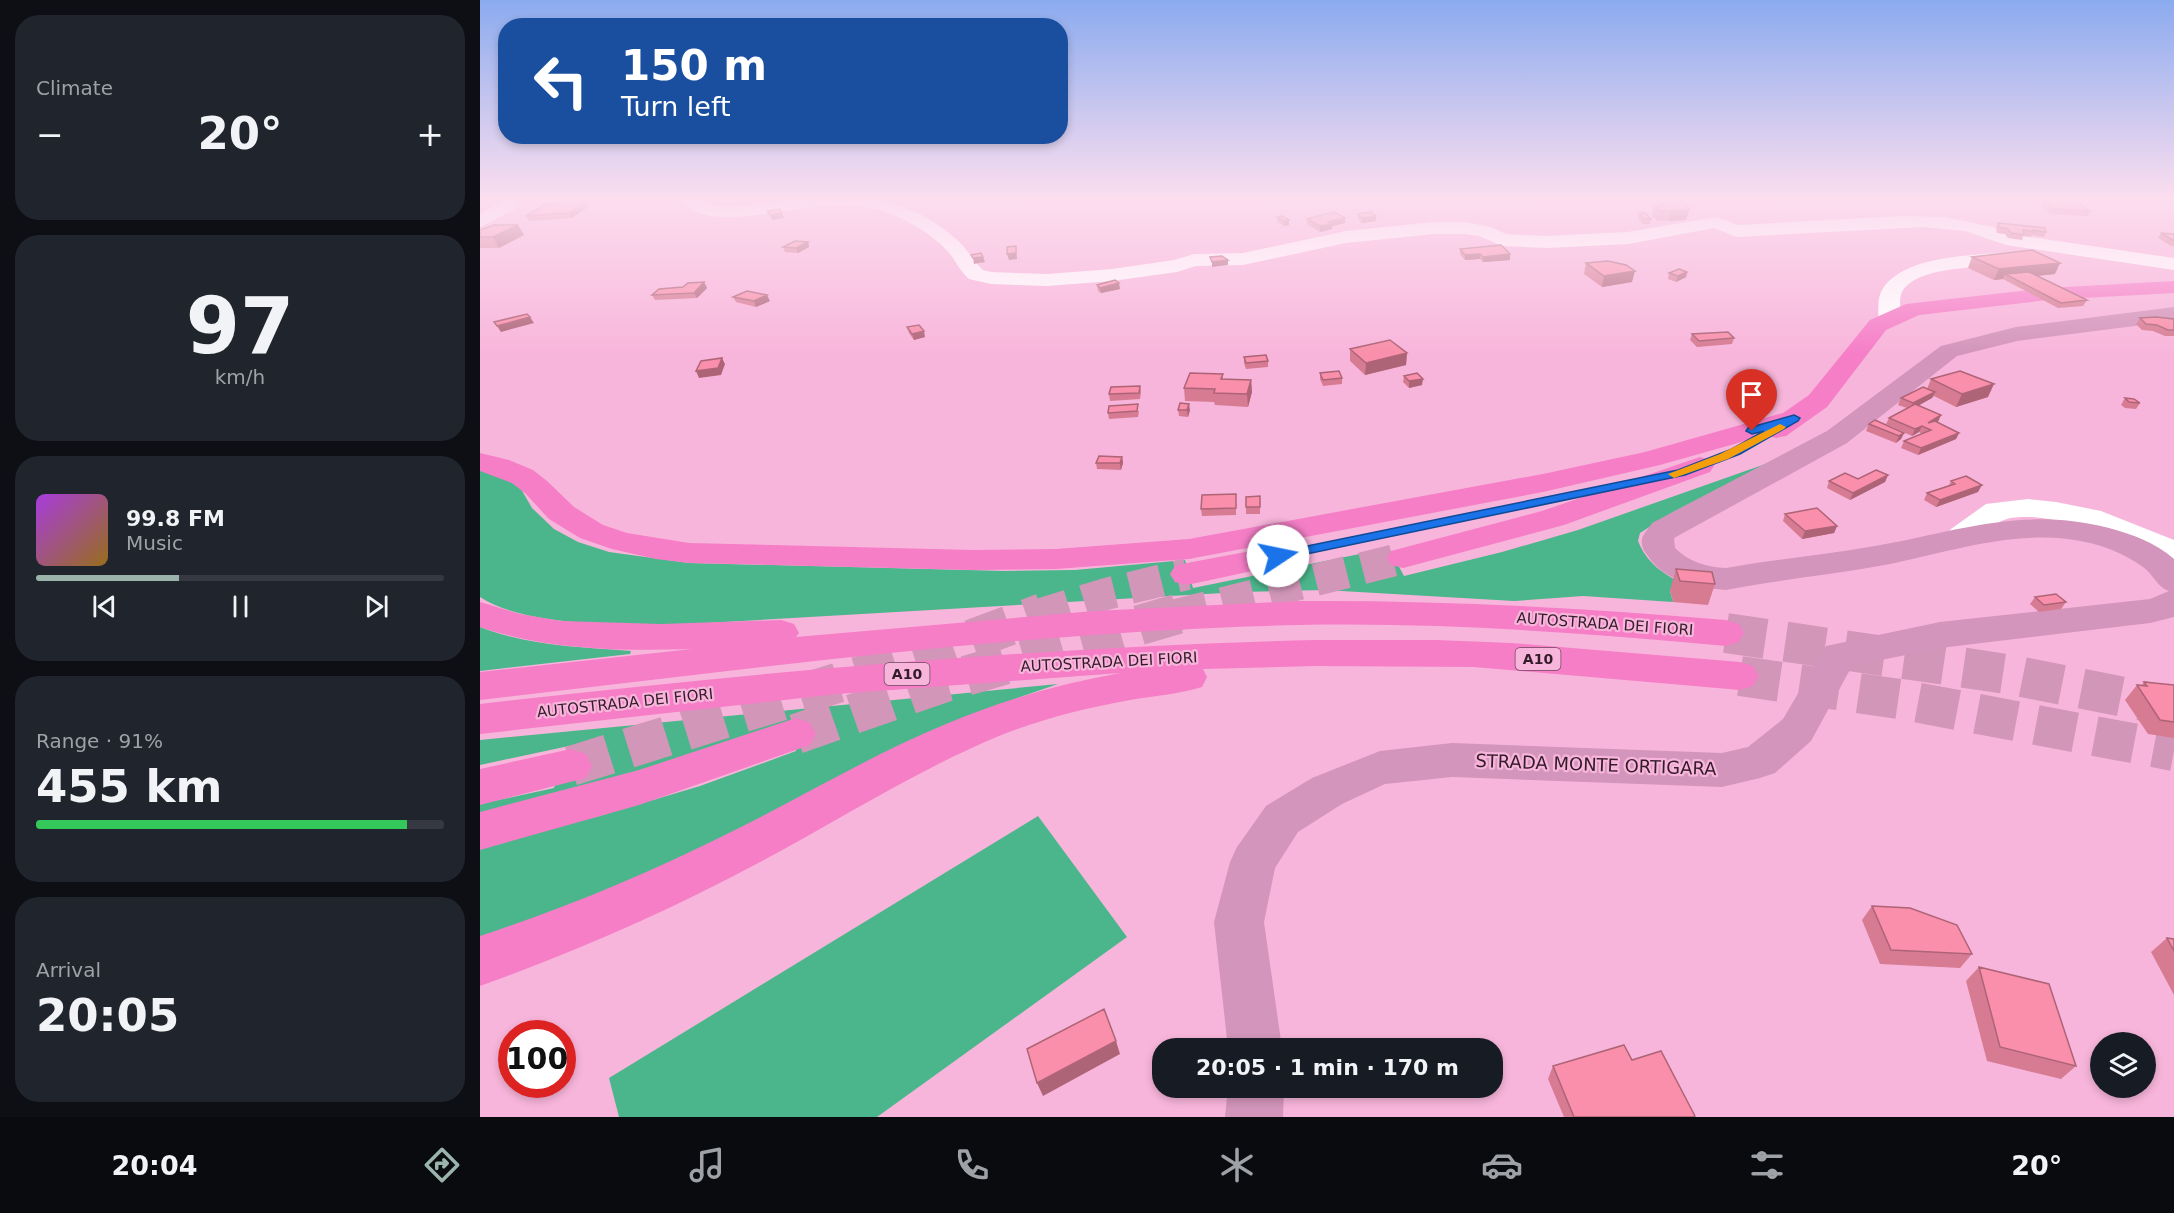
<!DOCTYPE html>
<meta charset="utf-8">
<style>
body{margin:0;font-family:"DejaVu Sans",sans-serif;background:#20242c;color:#f1f3f6;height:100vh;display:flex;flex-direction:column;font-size:22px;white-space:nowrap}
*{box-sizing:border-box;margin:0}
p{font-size:20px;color:#9ea1a6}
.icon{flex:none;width:33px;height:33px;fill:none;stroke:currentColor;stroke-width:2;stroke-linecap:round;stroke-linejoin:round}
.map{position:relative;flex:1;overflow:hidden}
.sheet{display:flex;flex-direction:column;gap:15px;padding:15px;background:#0d0f14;width:480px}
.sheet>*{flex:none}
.hud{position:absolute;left:18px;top:18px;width:570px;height:126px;border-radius:24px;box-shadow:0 3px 9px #0003;background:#1a4fa0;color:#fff;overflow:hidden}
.controls{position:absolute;left:1610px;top:1032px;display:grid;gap:12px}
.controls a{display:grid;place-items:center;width:66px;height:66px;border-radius:50%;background:#171b24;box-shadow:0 3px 9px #0003;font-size:30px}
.speed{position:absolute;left:18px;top:1020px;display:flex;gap:12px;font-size:30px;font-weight:700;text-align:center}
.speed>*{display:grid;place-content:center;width:78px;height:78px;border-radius:50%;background:#171b24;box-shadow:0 3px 9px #0003;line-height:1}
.speed .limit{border:9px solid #d22;background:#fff;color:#111}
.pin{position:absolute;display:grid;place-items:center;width:51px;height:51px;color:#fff;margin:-62px -26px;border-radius:50% 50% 50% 0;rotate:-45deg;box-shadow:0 0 6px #0007}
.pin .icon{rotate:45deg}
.me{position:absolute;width:66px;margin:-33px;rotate:79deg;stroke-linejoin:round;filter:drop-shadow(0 0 4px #0008)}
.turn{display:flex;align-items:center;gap:21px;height:126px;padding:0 24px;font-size:27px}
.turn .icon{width:78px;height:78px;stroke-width:2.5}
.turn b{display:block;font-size:42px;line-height:51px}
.big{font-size:45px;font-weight:700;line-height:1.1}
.sheet .card{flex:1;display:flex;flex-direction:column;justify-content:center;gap:9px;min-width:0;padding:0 21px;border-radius:24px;background:#20242c}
.sheet .dial{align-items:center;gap:0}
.dial b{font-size:78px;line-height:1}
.song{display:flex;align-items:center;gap:18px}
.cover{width:72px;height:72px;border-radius:9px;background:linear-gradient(135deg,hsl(280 70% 55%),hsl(40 70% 35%))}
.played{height:6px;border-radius:3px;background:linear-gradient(90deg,#9ab4ac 35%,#363941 35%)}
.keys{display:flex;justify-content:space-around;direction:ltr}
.heat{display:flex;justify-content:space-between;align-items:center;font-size:33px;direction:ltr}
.charge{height:9px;border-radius:4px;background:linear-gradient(90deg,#34c759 91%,#363941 0)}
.trip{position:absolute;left:672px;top:1038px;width:351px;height:60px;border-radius:24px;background:#171b24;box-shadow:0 3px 9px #0003;font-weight:700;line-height:60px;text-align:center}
.dock{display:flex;height:96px;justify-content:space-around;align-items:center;background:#090b0e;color:#9ea1a6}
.dock .icon{width:42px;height:42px}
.dock .current{color:#9ab4ac}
.dock b{font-size:27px;color:#f1f3f6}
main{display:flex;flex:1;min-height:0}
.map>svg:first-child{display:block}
.green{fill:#4bb68b}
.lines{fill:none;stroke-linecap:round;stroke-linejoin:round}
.highway-tunnel-far1{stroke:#d196b8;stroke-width:32;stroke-dasharray:32 16;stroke-linecap:butt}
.highway-tunnel{stroke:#d196b8;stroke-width:40;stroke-dasharray:40 20;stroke-linecap:butt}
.minor{fill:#fff;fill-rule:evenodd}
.major{fill:#d395bb;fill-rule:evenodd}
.highway{fill:#f57ec7;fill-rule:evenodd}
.wall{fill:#d67b92}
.shaded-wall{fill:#ae6477}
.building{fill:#f98faa;stroke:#ae6477;stroke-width:1.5}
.route{fill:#1a73e8;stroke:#114b97;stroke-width:1.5}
.slow{fill:#f59e0b}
.labels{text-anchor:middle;stroke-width:4.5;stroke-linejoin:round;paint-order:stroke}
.shield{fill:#f8b5db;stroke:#6f495f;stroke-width:1.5}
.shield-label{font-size:14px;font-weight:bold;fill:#341b2a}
.street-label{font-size:15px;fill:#341b2a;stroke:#f8b5db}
.near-street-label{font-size:18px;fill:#341b2a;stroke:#f8b5db}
</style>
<main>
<section class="sheet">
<div class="card"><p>Climate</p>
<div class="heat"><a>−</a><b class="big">20°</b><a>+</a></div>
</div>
<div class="card dial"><b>97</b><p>km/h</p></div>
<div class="card">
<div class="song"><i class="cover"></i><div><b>99.8 FM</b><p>Music</p></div></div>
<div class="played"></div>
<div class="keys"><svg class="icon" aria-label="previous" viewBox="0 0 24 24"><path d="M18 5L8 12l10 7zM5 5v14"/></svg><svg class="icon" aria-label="pause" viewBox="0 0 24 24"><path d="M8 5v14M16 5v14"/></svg><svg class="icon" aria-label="next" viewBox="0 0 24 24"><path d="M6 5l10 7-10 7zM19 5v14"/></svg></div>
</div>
<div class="card"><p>Range · 91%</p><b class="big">455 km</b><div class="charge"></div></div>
<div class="card"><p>Arrival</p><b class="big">20:05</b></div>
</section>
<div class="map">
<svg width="1694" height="1117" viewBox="0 0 1694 1117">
<rect width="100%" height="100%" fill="#f8b5db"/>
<path class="green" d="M1291,462L1193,512L1160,533L1158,541C1167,563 1182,573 1203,584L1190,591L1193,602L1103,596L1034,601L844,590L760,592L193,625C140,624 46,627 0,597V469L28,480L41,489L52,508L74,529L98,542L129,552L209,563L525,571L595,570L705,560L713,588L909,548L924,576L1022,552L1098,530Z
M0,627C49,646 99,647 151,651L150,654L0,671Z
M578,684L532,700L136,892L0,941V846L116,817L220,786L316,751L311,724L0,819V804L74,788L89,746L0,765V740Z
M558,816L647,937L397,1117H139L129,1078Z"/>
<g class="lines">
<path class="highway-tunnel-far1" d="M558,615L626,594L707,574
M696,615L923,558"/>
<path class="highway-tunnel" d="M1246,633L1527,674L1694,707
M1260,676L1419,699L1694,751
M316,734L465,682L701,613
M91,766L460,651L563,613"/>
<path class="minor" d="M23,198H40L35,209L0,227V214L21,202Z
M207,198H223L222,200C238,211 263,206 281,204C352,194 418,187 476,239C487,248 493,261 503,270L511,272L567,274L632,269L694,260L714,254L763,253L866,231L954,222H985L1011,227L1026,234L1067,236L1148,232L1236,217L1258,225L1422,216L1465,217L1513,227L1530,234L1694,258V270L1526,245L1485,231L1444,227L1256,237L1234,228L1148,244L1067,248L1023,246L999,236L985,234H954L866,243L763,265L716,266L697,272L632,281L567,286L511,284L489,279C481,272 476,262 470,254C454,234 420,215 396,209C376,204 353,205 332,207C302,210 225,231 204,202Z
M1534,252L1541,254L1544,258L1541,262C1513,269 1438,263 1422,292C1417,302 1424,314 1417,324L1409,326L1401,324L1398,319C1399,310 1397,300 1401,292C1420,254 1498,255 1534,252Z
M1548,499L1576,502L1621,511L1694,540V562C1643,549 1605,520 1550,517C1543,517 1533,517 1527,519C1503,526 1501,551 1471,543L1466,536L1471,529L1506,504Z"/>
<path class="major" d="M1694,307V321L1537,341L1477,356L1367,443L1194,538L1195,548C1209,562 1227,567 1246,568C1295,559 1345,555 1395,546C1479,531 1541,506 1629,528C1652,534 1676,543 1694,559V617L1670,623L1460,648L1372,666L1331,741L1295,773L1280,778L1242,787L972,777L905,784L862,804L818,832L795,868L784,922L802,1048H748L734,922L750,862L757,847L786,806L832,778L900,751L972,743L1242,753L1268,747L1303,719L1346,646L1460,622L1670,599L1689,591C1678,588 1673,574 1663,567C1648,556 1628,547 1610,543C1538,526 1469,553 1399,566C1348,575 1297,580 1246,590C1218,588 1184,581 1168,556C1164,551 1161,546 1162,539C1163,534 1169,528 1172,523L1347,431L1461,346L1536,327Z
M748,1088H804L803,1117H745Z"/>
<path class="highway" d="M1694,281V293L1568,300L1439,315L1406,330L1347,407L1306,436L1296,438L1286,435L1180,465L1063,492L709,559L576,569L493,570L209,563L176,559L132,549L100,538L69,519L46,494L32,483L0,471V453L29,460L53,470L67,481L94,507L123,525L147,533L209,543L493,550L576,549L709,539L1063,474L1165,452L1303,413L1329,395L1390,320L1426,304L1568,288Z
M1220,457L1230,460L1234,466L1230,472L1084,525L923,568L911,565L907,558L911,551L1062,511Z
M797,546L809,549L813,556L809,563L707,585L695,582L690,574L695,566L707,563Z
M819,601C962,600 1104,608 1246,620L1259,624L1264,633L1259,642L1246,646C1104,633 962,622 819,625C545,631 272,669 0,700V672L212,649C139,651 69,650 0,627V602L40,614L81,621L181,624L301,620L314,624L319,633L316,637L614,611Z
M836,640H956L1032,643L1260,662L1273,666L1279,676L1273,686L1260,690L994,667L836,666L723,669L727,677L722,687C698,694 674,696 650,700C606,708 561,719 519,736C437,770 361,819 282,861C191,910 97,951 0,986V936C85,908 167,874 247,834C320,798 391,755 466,724C522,700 580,684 640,673L358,694L0,734V704C278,672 556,647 836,640Z
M316,718L330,723L336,734L330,745L159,805L0,850V812L159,770Z
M91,749L106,754L112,766L106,778L0,805V769Z"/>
</g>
<path class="wall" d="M1178,199L1209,210L1206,220L1178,221L1172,216L1174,206H1176Z
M1563,201L1610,211L1608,216L1570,214L1561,206Z
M109,206L92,218L49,221L46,216Z
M1159,213L1171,219L1170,224H1163L1158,218Z
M878,214L896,221L882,223L878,219Z
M797,217L809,220V225L804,226L797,222Z
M865,218V223L852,226V229L840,232L827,224V219Z
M1518,223L1566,232L1564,237L1552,235L1551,237L1543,236L1542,240L1528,238L1525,234L1517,233L1516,228Z
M38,225L44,235L19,248H0V230Z
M1681,233L1694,234V246H1691L1678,238Z
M328,242L329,247L318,253L305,252L303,247Z
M980,249L1030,254V260L1003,262L1000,259L985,260L980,254Z
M1492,257L1575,274L1558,276L1607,300L1603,306L1578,308L1523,279L1514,280L1488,268Z
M1106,263L1152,282L1122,287L1104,274Z
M1207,272L1206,277L1196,282L1188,279L1189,273Z
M224,282L227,288L217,298L175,300L172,295Z
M617,285L640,289L621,293L618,291Z
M253,297L290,301L276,307L256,302Z
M1660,318L1694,320V336H1685L1673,331L1662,330L1656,324Z
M427,327L445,337L434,340L429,333Z
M1212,334L1254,338L1252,344L1217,347L1210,340Z
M870,349L927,353L926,365L885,375L870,361Z
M764,357L788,361V367L766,369L764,363Z
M840,373L862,378V384L843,386L840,379Z
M743,374V379L771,380L772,392L768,407L735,405L734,402L705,401L704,388Z
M924,376L942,385L929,388L923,382Z
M1451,379L1508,397L1476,407L1454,396L1452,398L1438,406L1457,422L1479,433L1476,439L1438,455L1421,448L1424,441L1442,434L1439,432L1432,436L1406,424L1409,418L1427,408L1418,405L1421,398L1447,389Z
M660,386L661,392L660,399L630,401L629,394Z
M1645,398L1660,403L1656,409L1645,408L1641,405Z
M698,410H710L708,417L699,416Z
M659,411L658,417L629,419L628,413Z
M1389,424L1424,433L1421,439L1416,443L1386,431Z
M642,457L643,463L641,470L617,469L616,463Z
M1408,475L1405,482L1370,500L1347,488L1349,481L1378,479Z
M1471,481L1498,492L1456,507L1444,500L1447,493L1469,485Z
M756,501V515L722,516L721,509Z
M780,503V514H766V507Z
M1305,514L1357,526L1354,533L1322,539L1303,521Z
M1196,569L1235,584L1228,605L1193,602L1190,590Z
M1555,597L1586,602L1581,609L1559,612L1550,604Z
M1664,682L1694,685V738L1668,734L1645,700L1657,685L1661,686Z
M1392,906L1492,954L1480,968L1400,964L1382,920Z
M1687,938L1694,939V995L1671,952Z
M1499,967L1596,1066L1581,1079L1507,1061L1486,981Z
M1152,1060L1215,1116V1117H1084L1068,1079L1073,1066Z"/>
<path class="shaded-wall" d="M107,201L109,206L92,218L89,213Z
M1209,210L1206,220L1189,221L1191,211Z
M302,213L304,218L292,220L290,215Z
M896,216V221L882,223V218Z
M865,218V223L852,226V229L840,232V226L848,222Z
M809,220V225L804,226V221Z
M38,225L44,235L19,248L13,237Z
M328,242L329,247L318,253L316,248Z
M536,246L537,259L529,260L527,254Z
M1000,254V259L985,260V255Z
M1030,254V260L1003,262V257Z
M503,257L505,262L494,264L493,258Z
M748,260V265L732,267V262Z
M1580,263L1575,274L1534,278L1525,274L1523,279L1514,280L1519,269Z
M1155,271L1152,282L1122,287L1124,276Z
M1207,272L1206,277L1196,282L1198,276Z
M224,282L227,288L217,298L214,293Z
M639,283L640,289L621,293L620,288Z
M287,295L290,301L276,307L274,301Z
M50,317L54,323L21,332L17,326Z
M444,331L445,337L434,340L432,334Z
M927,353L926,365L885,375L886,363Z
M242,358L245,364L241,375L219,378L216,371Z
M943,379L942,385L929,388V381Z
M771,380L772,392L768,407L767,394Z
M1514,384L1508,397L1476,407L1482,394Z
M1455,392L1452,398L1430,410L1433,403Z
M709,404L710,410L708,417L707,410Z
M1461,415L1458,422L1448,423Z
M1442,426L1439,432L1432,436L1435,429Z
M1424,433L1421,439L1416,443L1419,436Z
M1479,433L1476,439L1438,455L1441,448Z
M642,457L643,463L641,470L640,463Z
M1408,475L1405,482L1370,500L1373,493Z
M1502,485L1498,492L1456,507L1460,500Z
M1357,526L1354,533L1322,539L1325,531Z
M636,1041L640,1054L563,1096L557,1083Z"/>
<path class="building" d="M1196,198L1208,206L1209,210L1181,211L1174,206L1186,205L1178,199Z
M107,201L89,213L46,216L63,205Z
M1563,201L1599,203L1610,211L1573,209Z
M300,209L302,213L290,215L287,211Z
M854,212L865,218L848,222L852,224L840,226L827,219Z
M891,212L896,216L882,218L878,214Z
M1159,213H1165L1171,219H1164Z
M802,216L809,220L804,221L797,217Z
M1518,223L1565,228L1566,232L1553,230L1554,232L1543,230L1544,235L1531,233L1528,229L1519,227Z
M14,225H38L13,237H0V230Z
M1681,233L1694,234V241Z
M315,241L328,242L316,248L303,247Z
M1021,245L1030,254L1003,257L1000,254L985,255L980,249Z
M536,246V253L527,254V247Z
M1552,250L1580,263L1519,269L1492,257Z
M501,253L503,257L493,258L491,255Z
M742,256L748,260L732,262L730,257Z
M1128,261L1146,265L1155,271L1124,276L1106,263Z
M1199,269L1207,272L1198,276L1189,273Z
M1549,272L1607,300L1581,303L1525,274Z
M635,280L639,283L620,288L617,285Z
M224,282L214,293L172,295L179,289L203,287L208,283Z
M267,291L287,295L274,301L253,297Z
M47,314L50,317L17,326L14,322Z
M1676,317L1694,319V330H1688L1677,325L1666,324L1660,318Z
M439,325L444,331L432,334L427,327Z
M1248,332L1254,338L1219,341L1212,334Z
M910,340L927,353L886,363L870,349Z
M786,355L788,361L766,363L764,357Z
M242,358L238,368L216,371L221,361Z
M859,371L862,378L843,380L840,373Z
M1480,371L1514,384L1482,394L1451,379Z
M710,373L743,374L741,379L771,380L767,394L734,393L735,389L704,388Z
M937,373L943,379L929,381L924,376Z
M660,386L659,393L629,394L631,387Z
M1443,387L1455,392L1433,403L1421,398Z
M1645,398L1654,399L1660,403L1649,402Z
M700,403L709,404L707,410H698Z
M658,404L657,411L628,413L629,406Z
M1435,404L1461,415L1448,423L1455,421L1479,433L1441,448L1424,441L1451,430L1442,426L1435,429L1409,418Z
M1395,420L1424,433L1419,436L1389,424Z
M619,456L642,457L640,463H616Z
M1396,470L1408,475L1373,493L1349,481L1365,473L1378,479Z
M1486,476L1502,485L1460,500L1447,493L1475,484L1471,481Z
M756,494V508L721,509L722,495Z
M780,496V507H766V497Z
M1337,508L1357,526L1325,531L1305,514Z
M1196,569L1232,572L1235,584L1200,581Z
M1576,594L1586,602L1564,605L1555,597Z
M1664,682L1694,685V722L1680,720L1657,685L1667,686Z
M1392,906L1430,908L1477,925L1492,954L1411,950Z
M1687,938L1694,939V951Z
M1499,967L1569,984L1596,1066L1520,1047Z
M624,1009L636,1041L557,1083L547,1049Z
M1144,1045L1152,1060L1181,1051L1215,1116L1212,1117H1094L1073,1066Z"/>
<linearGradient id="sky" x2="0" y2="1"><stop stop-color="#8babef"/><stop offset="0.56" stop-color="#fcdeef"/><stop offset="1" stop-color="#fcdeef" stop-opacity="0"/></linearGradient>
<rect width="1694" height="354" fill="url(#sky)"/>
<path class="route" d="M1314,415L1320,418L1318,421L1260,454L1205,475L798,560L791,556L798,552L1198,470L1252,449L1284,431L1272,434L1266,431L1268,428Z"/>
<path class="slow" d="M1300,424L1306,427L1304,429L1248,459L1194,478L1188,474L1240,454Z"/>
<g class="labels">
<g class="shield">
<rect x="1035.5" y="648" width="45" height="22" rx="4.5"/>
<rect x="404.5" y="663" width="45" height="22" rx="4.5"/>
</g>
<g class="shield-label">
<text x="1058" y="664">A10</text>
<text x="427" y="679">A10</text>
</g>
<g class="street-label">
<text transform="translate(1125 624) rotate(4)" y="5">AUTOSTRADA DEI FIORI</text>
<text transform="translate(629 662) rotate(-3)" y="5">AUTOSTRADA DEI FIORI</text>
<text transform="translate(145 703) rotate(-6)" y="5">AUTOSTRADA DEI FIORI</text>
</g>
<g class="near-street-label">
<text transform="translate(1116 765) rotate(2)" y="6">STRADA MONTE ORTIGARA</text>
</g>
</g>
</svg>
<div class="controls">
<a><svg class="icon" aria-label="layers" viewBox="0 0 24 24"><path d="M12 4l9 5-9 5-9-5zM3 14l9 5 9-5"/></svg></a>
</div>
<div class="speed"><div class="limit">100</div></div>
<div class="pin" style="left:1272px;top:431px;background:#d93025"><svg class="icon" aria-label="arrive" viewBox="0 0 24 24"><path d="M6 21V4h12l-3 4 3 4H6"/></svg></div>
<svg class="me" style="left:798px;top:556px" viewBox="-20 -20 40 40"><circle r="19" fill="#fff"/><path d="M0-13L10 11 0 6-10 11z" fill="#1a73e8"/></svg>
<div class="trip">20:05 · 1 min · 170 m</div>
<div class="hud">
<div class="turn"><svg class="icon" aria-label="left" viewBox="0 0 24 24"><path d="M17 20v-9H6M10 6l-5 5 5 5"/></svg><div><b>150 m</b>Turn left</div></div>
</div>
</div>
</main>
<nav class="dock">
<b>20:04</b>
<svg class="icon current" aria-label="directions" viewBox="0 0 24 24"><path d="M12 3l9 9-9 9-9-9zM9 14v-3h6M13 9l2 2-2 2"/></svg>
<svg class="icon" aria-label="music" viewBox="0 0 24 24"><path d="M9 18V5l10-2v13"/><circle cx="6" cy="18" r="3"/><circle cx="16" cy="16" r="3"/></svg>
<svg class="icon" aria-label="phone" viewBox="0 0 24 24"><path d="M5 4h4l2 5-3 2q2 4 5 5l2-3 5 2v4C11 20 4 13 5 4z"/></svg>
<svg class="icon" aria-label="climate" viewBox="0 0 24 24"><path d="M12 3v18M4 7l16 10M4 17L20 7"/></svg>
<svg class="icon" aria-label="car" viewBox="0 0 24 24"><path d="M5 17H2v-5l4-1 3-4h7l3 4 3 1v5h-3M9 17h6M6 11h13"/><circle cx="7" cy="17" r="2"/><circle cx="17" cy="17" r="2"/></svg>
<svg class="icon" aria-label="filters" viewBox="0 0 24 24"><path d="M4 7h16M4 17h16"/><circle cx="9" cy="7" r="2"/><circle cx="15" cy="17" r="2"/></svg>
<b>20°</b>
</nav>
